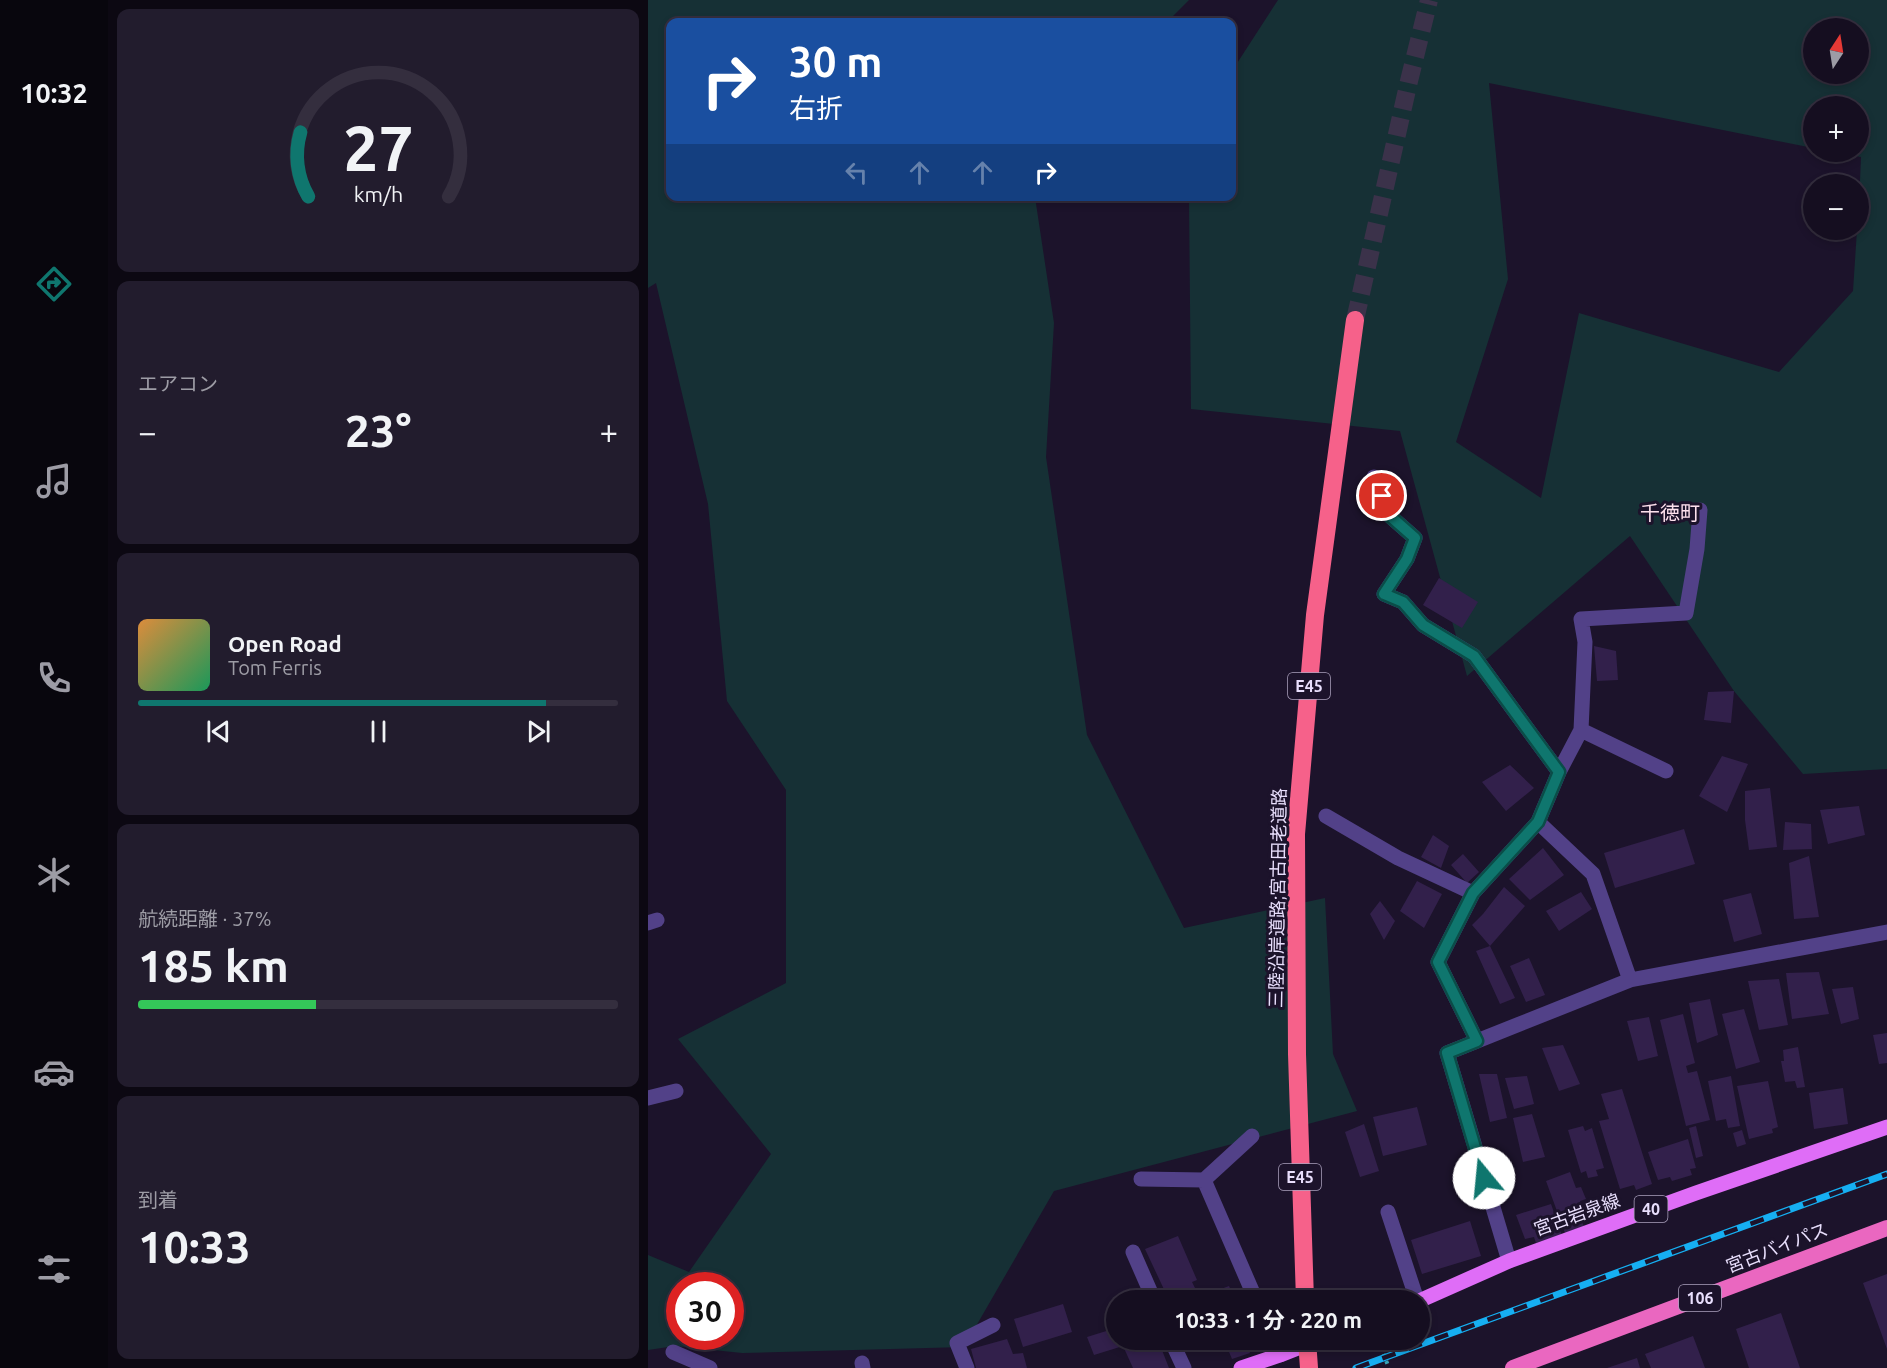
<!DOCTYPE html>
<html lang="ja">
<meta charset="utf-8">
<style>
body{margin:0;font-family:Ubuntu,"Noto Sans JP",sans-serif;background:#221c2d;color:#f1f3f6;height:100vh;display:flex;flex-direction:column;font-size:22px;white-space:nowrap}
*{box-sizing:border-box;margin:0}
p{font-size:20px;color:#9d9ca5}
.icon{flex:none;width:33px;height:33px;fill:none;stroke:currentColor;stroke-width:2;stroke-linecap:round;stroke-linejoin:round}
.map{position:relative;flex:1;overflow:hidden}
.side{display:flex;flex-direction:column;gap:9px;padding:9px;background:#0c0812;width:540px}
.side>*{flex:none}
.hud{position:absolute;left:18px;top:18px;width:570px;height:183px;border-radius:12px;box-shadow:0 3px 9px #0003,0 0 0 2px #342e3e;background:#1a4fa0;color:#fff;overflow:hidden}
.needle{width:39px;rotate:12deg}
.controls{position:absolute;left:1155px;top:18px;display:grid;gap:12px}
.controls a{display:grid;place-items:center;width:66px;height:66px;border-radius:50%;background:#150e20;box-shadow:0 3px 9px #0003,0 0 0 2px #342e3e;font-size:30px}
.speed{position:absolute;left:18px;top:1272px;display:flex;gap:12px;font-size:30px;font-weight:700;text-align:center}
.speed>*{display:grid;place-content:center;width:78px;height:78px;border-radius:50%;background:#150e20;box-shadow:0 3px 9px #0003,0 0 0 2px #342e3e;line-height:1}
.speed .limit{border:9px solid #d22;background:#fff;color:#111}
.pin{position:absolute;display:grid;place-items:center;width:51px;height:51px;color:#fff;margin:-26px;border:3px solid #fff;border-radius:50%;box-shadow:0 2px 6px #0007}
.me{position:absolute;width:66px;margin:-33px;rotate:343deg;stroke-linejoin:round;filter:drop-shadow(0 0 4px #0008)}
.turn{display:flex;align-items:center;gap:21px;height:126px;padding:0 24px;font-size:27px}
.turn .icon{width:78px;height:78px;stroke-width:2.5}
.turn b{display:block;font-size:42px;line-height:51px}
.lanes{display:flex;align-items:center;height:57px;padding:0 24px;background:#0003;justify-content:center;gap:30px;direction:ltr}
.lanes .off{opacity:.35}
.big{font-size:45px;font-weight:700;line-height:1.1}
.side .widget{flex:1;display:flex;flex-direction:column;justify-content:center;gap:9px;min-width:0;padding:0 21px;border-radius:12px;background:#221c2d}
.side .dial{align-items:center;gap:0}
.dial svg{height:156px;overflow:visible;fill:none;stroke:#342e3e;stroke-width:7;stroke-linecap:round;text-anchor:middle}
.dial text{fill:#f1f3f6;stroke:none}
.song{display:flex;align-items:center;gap:18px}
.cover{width:72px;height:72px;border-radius:9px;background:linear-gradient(135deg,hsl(30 70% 55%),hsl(150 70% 35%))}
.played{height:6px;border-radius:3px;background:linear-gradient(90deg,#0f766e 85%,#342e3e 85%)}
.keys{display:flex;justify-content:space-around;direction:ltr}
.heat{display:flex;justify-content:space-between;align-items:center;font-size:33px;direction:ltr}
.charge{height:9px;border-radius:4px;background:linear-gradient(90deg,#34c759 37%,#342e3e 0)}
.trip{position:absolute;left:458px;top:1290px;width:324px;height:60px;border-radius:30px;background:#150e20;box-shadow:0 3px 9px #0003,0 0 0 2px #342e3e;font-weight:700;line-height:60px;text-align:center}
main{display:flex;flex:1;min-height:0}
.tabs{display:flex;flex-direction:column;width:108px;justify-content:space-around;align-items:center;background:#08060d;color:#9d9ca5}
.tabs .icon{width:42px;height:42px}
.tabs .active{color:#0f766e}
.tabs b{font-size:27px;color:#f1f3f6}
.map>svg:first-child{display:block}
.green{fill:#163035;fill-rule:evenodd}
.building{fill:#32204b}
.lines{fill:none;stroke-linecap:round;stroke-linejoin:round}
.motorway-tunnel{stroke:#3b324a;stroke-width:18;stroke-dasharray:18 9;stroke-linecap:butt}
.path{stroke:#38a6b8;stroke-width:4;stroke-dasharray:3 4.5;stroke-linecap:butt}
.service{stroke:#524188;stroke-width:15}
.minor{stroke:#524188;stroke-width:15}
.primary{stroke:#df6df7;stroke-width:15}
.trunk{stroke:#ea67c0;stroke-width:16}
.motorway{stroke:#f6618a;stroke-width:18}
.rail-casing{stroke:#16aff2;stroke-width:7}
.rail{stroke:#1c132b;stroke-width:4.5;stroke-dasharray:14;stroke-linecap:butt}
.motorway-bridge{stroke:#f6618a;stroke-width:18}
.route-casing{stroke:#0a4d48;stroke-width:15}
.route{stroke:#0f766e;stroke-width:10}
.labels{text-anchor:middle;stroke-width:6;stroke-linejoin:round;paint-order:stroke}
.shield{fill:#1c132b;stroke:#aca2be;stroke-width:1.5}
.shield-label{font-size:16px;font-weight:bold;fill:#e9dffd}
.street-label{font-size:18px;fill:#e9dffd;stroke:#1c132b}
.neighbourhood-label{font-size:20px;fill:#fde1ed;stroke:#1c132b}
</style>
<main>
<nav class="tabs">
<b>10:32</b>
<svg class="icon active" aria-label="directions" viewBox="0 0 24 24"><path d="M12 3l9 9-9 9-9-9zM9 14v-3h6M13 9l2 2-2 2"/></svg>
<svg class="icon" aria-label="music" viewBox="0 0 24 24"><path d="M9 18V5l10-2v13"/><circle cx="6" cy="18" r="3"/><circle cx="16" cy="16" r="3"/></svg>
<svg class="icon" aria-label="phone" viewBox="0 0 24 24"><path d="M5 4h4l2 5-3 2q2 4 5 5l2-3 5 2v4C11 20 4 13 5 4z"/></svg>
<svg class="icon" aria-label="climate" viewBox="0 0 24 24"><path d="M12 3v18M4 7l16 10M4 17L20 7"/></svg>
<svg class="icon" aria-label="car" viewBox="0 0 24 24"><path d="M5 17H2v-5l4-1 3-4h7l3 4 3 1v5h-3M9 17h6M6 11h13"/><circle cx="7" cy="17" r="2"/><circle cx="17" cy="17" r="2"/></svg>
<svg class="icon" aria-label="filters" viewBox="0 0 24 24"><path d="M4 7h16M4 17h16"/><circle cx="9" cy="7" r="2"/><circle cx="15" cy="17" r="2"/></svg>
</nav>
<section class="side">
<div class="widget dial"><svg viewBox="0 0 100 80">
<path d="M14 69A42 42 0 1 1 86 69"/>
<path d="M14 69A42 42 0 0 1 10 36" stroke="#0f766e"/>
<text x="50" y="56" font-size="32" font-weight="700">27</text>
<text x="50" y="72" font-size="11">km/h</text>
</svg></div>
<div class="widget"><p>エアコン</p>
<div class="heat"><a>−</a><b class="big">23°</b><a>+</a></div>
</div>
<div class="widget">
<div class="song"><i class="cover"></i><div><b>Open Road</b><p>Tom Ferris</p></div></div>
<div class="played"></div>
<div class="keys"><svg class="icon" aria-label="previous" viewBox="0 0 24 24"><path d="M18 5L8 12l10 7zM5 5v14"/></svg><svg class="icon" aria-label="pause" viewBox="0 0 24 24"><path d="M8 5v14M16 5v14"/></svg><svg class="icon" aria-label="next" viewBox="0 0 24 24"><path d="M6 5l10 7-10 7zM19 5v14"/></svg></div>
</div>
<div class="widget"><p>航続距離 · 37%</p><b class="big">185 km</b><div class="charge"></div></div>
<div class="widget"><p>到着</p><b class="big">10:33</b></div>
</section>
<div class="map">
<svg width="1239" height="1368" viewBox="0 0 1239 1368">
<rect width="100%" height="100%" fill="#1c132b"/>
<path class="green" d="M0,0H541L519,22H22V196L387,197L406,323L398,457L439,735L536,928L677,898L685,1054L709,1111L406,1191L316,1347L94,1353L27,1346L0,1350V1255L41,1272L123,1154L30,1039L138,983V790L79,701L60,504L8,283L0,288ZM32,1286H82V1336H32Z
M630,0H1239V769L1155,774L1086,691L982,536L819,676L752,431L543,409L541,197L584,196V71ZM1166,28H1210V74H1166ZM841,83L1165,148L1166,106H1210V152H1185L1213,157L1210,230H1209L1205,291L1131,372L931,313L893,498L808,442L860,279Z"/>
<path class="building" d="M791,578L830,602L814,628L775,605Z
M946,646L968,651L970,680L949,681Z
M1086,691L1083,723L1056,720L1060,692Z
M1074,756L1100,764L1079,812L1051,796Z
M862,765L886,788L858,811L834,782Z
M1122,788L1129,847L1101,850L1097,820V791Z
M1211,806L1217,835L1180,844L1172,810Z
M1137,822L1163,824L1164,849L1135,850Z
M1036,829L1047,864L967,888L956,853Z
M785,835L801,846L793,868L773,857Z
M895,848L916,875L882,900L861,879Z
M815,854L831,872L819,883L803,865Z
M1161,856L1171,917L1146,919L1141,863Z
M769,881L794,894L776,928L752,911Z
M856,887L877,906L842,946L824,925L835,914Z
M933,892L944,909L911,931L898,911Z
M1103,893L1114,934L1086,942L1075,900Z
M732,901L747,921L736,940L722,914Z
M842,946L867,998L852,1004L828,951Z
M881,958L897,995L878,1002L862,966Z
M1171,972L1181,1014L1144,1019L1138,973Z
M1131,979L1140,1025L1111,1030L1100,981Z
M1205,987L1211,1019L1193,1024L1184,989Z
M1062,999L1070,1035L1049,1043L1041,1003Z
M1096,1009L1112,1062L1088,1069L1074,1014Z
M1035,1014L1047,1063L1038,1066L1040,1073L1049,1071L1062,1120L1038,1126L1012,1020Z
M1001,1017L1010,1056L990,1061L979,1021Z
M1239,1033V1063L1231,1064L1225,1035Z
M915,1045L932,1084L911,1091L894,1048Z
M1150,1047L1157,1087L1149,1088L1147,1081L1137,1082L1133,1061H1136L1135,1050Z
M831,1074H849L859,1118L842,1122Z
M879,1076L886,1104L866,1109L857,1078Z
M1083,1076L1092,1126L1080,1128L1078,1119L1068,1121L1060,1081Z
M1120,1081L1130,1127L1124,1129L1125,1133L1101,1139L1089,1086Z
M1195,1088L1200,1124L1166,1129L1161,1093Z
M974,1089L1004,1184L988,1190L986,1185L972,1189L951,1121L961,1119L953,1094Z
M769,1107L779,1145L735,1156L725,1117Z
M884,1114L897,1157L875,1162L865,1118Z
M716,1124L731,1171L712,1177L697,1132Z
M935,1126L937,1131L944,1128L956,1168L948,1170L950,1176L940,1178L938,1171L933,1173L920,1130Z
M1048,1126L1055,1156L1048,1158L1041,1128Z
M1094,1130L1098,1144L1089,1147L1085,1133Z
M1040,1139L1048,1168L1042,1169L1044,1175L1024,1181L1022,1177L1010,1180L1000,1152Z
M922,1172L928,1188L933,1187L938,1199L932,1201L939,1218L933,1220L936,1226L917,1233L898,1181Z
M903,1204L914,1235L888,1243L886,1237L877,1239L868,1215Z
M822,1221L833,1256L774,1274L763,1240Z
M530,1236L549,1280L544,1282L551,1296L541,1300H535L534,1299L521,1300L497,1249Z
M1239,1274V1349L1215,1283Z
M581,1286L587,1300H560L557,1295Z
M415,1304L424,1332L375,1347L366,1319Z
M1133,1313L1152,1368H1101L1088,1329Z
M468,1328V1340H510L521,1368H485L475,1346L446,1355L439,1337Z
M1045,1336L1057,1368H1003L997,1354Z
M359,1339L365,1354L375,1353L379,1368H328L323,1349Z
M576,1340H596L602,1353L584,1359Z
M989,1358L992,1368H959Z"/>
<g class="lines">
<path class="motorway-tunnel" d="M707,320L761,81L781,0"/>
<path class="path" d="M730,1340L741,1368"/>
<path class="service" d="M214,1363L215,1368"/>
<path class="minor" d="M726,477L742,516L767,538L759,559L736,594L755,602L775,625L826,656L911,772
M933,730L1018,771
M678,816L750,858L825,893
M890,822L945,874L982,980
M0,923L9,920
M829,1041L790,962L825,893L890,822L911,772L933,730L937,642L933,619L1038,613L1049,549L1052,510
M0,1098L28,1091
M493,1179L556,1180L604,1136
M556,1180L608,1300
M740,1212L769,1300
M485,1252L506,1300
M861,1261L799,1053L982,980L1239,932
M523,1340L536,1368
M625,1340L632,1355
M25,1352L62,1368
M319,1368L309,1343L345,1325"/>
<path class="primary" d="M771,1301L861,1261L1048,1193L1239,1127
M593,1368L632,1355L670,1340"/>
<path class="trunk" d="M865,1368L1239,1228"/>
<path class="motorway" d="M657,1300L649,1054L648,834L667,615L707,320"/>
<g class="rail-casing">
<path id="rail" d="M708,1368L1239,1174"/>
</g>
<use href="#rail" class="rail"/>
<path class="motorway-bridge" d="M659,1340L661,1368"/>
</g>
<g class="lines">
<g class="route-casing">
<path id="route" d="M734,496L742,516L767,538L759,559L736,594L755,602L775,625L826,656L911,772L890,822L825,893L790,962L829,1041L799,1053L836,1178"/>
</g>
<use href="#route" class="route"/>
</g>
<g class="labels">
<g class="shield">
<rect x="640" y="673" width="42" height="26" rx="4.5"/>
<rect x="631" y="1164" width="42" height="26" rx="4.5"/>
<rect x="986.5" y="1196" width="33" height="26" rx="4.5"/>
<rect x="1031" y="1285" width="42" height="26" rx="4.5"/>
</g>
<g class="shield-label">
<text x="661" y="692">E45</text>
<text x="652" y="1183">E45</text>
<text x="1003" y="1215">40</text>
<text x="1052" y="1304">106</text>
</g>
<g class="street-label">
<text transform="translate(630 898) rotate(-89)" y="6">三陸沿岸道路;宮古田老道路</text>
<text transform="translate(929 1215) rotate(-20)" y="6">宮古岩泉線</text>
<text transform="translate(1129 1248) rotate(-21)" y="6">宮古バイパス</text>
</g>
<g class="neighbourhood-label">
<text x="1022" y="520">千徳町</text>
</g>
</g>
</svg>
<div class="controls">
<a><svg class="needle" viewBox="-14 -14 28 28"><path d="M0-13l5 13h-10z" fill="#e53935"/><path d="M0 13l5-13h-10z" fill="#9d9ca5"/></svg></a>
<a>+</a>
<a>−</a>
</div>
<div class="speed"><div class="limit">30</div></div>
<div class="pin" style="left:734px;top:496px;background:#d93025"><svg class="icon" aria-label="arrive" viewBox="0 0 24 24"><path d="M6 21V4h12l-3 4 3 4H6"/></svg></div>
<svg class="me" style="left:836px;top:1178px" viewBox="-20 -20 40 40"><circle r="19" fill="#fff"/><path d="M0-13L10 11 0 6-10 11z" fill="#0f766e"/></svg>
<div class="trip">10:33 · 1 分 · 220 m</div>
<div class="hud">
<div class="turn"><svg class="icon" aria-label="right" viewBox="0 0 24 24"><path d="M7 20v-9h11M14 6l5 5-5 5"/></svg><div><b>30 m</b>右折</div></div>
<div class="lanes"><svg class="icon off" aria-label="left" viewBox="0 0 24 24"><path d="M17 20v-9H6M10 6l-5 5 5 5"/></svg><svg class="icon off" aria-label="ahead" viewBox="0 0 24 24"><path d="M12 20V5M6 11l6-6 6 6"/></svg><svg class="icon off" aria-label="ahead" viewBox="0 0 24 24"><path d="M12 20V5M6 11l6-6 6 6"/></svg><svg class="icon" aria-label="right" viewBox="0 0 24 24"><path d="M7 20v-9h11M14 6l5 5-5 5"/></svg></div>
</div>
</div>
</main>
